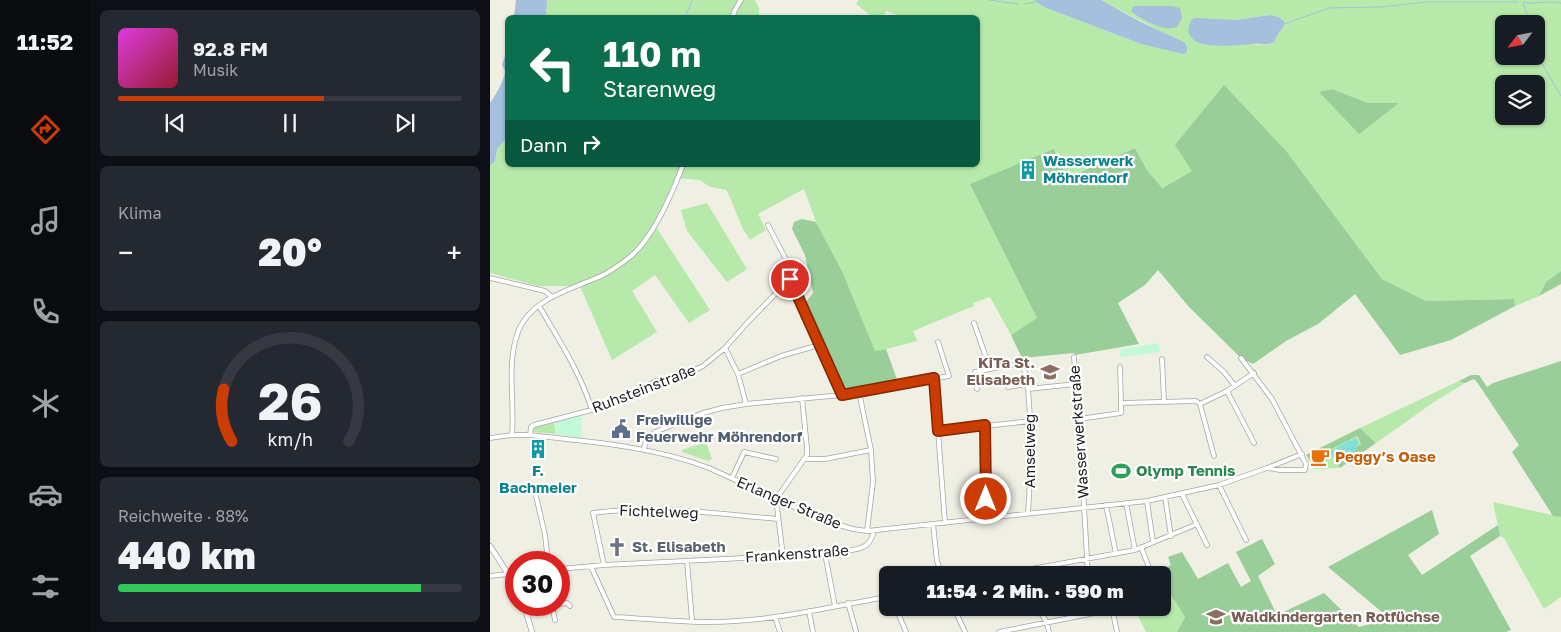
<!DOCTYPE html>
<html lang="de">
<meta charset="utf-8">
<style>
body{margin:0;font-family:"Golos Text",sans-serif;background:#242831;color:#f1f3f6;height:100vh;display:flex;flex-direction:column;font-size:19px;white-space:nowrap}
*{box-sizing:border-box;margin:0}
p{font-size:16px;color:#9ea1a6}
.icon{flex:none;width:28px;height:28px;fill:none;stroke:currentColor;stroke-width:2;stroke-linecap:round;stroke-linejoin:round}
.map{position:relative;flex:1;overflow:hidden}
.panel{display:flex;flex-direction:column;gap:10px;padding:10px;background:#0d0f14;width:400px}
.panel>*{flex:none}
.banner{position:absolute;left:15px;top:15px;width:475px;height:152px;border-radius:8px;box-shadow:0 1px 4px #0004;background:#0b6e4f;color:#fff;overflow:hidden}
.needle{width:32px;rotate:238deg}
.buttons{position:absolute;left:1005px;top:15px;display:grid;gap:10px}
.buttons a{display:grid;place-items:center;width:50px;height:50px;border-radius:8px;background:#171b24;box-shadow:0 1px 4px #0004;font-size:25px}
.speed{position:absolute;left:15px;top:551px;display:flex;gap:10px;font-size:25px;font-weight:700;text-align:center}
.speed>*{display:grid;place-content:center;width:65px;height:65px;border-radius:50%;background:#171b24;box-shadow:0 1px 4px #0004;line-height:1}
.speed .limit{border:8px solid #d22;background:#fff;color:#111}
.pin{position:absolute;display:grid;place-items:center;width:42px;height:42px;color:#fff;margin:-21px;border:2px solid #fff;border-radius:50%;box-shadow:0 1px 5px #0007}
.me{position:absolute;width:55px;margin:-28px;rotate:0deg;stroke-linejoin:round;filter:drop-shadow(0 0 4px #0008)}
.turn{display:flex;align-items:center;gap:18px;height:105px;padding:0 15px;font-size:22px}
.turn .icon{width:65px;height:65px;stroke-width:2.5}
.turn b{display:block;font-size:35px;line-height:42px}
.then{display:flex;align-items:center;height:48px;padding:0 15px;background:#0003;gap:10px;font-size:19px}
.big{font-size:38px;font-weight:800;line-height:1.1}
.panel .card{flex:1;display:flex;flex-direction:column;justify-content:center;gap:8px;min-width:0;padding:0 18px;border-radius:8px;background:#242831}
.panel .dial{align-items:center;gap:0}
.dial svg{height:130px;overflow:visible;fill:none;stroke:#363941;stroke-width:7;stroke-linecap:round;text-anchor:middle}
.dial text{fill:#f1f3f6;stroke:none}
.song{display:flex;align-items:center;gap:15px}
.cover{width:60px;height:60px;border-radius:8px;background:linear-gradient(135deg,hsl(300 70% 55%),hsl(350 70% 35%))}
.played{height:5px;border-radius:2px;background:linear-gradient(90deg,#ca3c02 60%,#363941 60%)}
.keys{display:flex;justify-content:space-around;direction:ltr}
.heat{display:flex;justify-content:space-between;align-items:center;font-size:28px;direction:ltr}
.charge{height:8px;border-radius:4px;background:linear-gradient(90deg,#34c759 88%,#363941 0)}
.trip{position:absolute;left:389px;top:566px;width:292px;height:50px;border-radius:8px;background:#171b24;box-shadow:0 1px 4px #0004;font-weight:800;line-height:50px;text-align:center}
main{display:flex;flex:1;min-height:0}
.dock{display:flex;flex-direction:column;width:90px;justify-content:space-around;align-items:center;background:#090b0e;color:#9ea1a6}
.dock .icon{width:35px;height:35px}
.dock .current{color:#ca3c02}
.dock b{font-size:22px;color:#f1f3f6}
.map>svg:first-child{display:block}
.grass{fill:#b7e9ab;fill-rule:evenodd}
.forest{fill:#9ace99}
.park{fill:#c2f9d6}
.pitch{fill:#83ded5}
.water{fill:#a5c0dc}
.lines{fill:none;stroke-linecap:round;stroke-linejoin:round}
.stream{stroke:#a5c0dc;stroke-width:1}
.minor-casing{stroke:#a5a5a5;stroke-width:5.5}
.tertiary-casing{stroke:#a5a5a5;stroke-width:6}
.minor{stroke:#fff;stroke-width:4}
.tertiary{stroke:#fff;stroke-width:4.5}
.route-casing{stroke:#832701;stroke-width:12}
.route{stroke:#ca3c02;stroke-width:9}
.labels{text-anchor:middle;stroke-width:4.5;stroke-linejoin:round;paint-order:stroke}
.culture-label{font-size:15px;font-weight:bold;fill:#0d838f;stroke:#fff;text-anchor:start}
.education-label{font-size:15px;font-weight:bold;fill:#785e54;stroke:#fff;text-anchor:end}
.street-label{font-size:15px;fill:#1e1e1e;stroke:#fff}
.service-label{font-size:15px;font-weight:bold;fill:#4e5e75;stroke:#fff;text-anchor:start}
.food-label{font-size:15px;font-weight:bold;fill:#c56008;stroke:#fff;text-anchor:start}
.leisure-label{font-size:15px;font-weight:bold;fill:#27864d;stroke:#fff;text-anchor:start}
.worship-label{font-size:15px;font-weight:bold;fill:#5b616d;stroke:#fff;text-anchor:start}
</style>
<main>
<nav class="dock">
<b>11:52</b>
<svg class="icon current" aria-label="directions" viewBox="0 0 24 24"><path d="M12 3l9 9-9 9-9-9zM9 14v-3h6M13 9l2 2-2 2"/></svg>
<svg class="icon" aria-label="music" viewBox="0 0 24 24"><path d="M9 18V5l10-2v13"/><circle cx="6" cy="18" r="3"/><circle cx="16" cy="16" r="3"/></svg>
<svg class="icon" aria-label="phone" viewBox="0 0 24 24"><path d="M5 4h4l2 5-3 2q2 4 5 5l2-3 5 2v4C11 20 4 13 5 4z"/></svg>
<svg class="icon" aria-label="climate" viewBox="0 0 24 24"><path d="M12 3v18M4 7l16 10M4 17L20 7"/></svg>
<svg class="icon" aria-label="car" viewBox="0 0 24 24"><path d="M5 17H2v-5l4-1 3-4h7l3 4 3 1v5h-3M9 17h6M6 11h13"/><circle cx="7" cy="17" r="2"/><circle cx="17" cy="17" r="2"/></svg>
<svg class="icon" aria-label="filters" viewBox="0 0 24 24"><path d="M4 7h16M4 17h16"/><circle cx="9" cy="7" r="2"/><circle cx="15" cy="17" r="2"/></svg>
</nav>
<section class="panel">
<div class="card">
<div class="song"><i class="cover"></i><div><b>92.8 FM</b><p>Musik</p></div></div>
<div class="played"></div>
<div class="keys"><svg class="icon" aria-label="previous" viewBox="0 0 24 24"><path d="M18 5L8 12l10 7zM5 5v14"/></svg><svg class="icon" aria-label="pause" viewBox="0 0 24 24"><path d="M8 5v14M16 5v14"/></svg><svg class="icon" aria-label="next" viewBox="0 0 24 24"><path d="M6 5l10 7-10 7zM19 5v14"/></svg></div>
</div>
<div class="card"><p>Klima</p>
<div class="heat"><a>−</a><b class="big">20°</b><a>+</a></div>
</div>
<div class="card dial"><svg viewBox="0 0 100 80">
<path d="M14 69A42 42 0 1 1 86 69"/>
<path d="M14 69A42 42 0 0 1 9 37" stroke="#ca3c02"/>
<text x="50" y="56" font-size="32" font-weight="700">26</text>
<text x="50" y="72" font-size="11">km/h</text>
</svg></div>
<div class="card"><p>Reichweite · 88%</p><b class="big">440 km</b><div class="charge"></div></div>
</section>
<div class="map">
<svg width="1071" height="632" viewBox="0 0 1071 632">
<rect width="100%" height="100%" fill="#efefe4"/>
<path class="grass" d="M57,0H248L249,1L251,0H265L269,8V17L56,18Z
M369,0H545L546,2L556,8L651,44L695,54L698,50L697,45L611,0H1071V271L1056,282L1049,296L1025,306L1024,299L936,301L892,279L797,152L702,171L671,188L657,170L645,148L576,178L564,149L547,318L521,335L500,297L483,303L484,306L423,331L427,341L385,352L352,271L326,222L314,189L268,214L276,230L260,240L253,229L238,193L236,190L220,187L210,180L187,178L166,227L220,310L199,323L165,275L142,291L167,332L122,360L90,286H48L0,273V165L5,162L7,149L17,138L18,165H325L326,167L328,165H488V18L413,17L397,11L392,17H383L366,4ZM780,15C786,16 799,20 793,29C791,31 789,32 788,34C785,38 785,42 781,44C770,48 714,36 699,33V24L701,20H745ZM1014,24H1046V56H1014ZM1014,84H1046V116H1014ZM842,89L878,103L829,92Z
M217,203L257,269L237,282L197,231L191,210Z
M969,381L975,383L944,402L886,443L870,428Z
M64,423L66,434L44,432L43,431L45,427Z
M866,436L871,444L867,450L847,463L850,468L824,469L816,455L836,445Z
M216,442L222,459L218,461L192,452V450Z
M1003,502L1071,517V597L1054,609L1014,538L1010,536Z
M681,595L695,617L687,632H656L644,608H672L673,598Z"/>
<path class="forest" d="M734,85L797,152L892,279L936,301L1024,299L1025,306L961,340L910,355L865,294L828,324L796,341L763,364L751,358L699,307L668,270L655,285L628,303L649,344L585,355L584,353L532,358L521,335L547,318L480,184L564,149L577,178L645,148L657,170L672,188L702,171L685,145Z
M842,89L878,103H909L869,134L829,92Z
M312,219L326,222L352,271L385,351L396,349L408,382L354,391L314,304L323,293L315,255L302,229L304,222Z
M1071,271V284L1049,296L1056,282Z
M1071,361V517L1063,516L1022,452L1029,445L987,382L984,379L975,383L969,381L981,375H989L997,387L1003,383Z
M870,428L886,443L850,468L847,463L866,450L865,448L871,444L867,436L837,451L839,455L833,458L831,454L827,456L829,461L833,460L835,464L830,468L825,466L816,455Z
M942,510L949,534L918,555L932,575L1008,525L1010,536L980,556L1021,630L1016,632H687L695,617L681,595L673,598L672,575H669L671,574L670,570L681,565L678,557L692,552L708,579L738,563L751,587L761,581L746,552L772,539L785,564L768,576L787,615L834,593L869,627L899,618L838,567Z"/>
<path class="park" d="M668,343L670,352L630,357L629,350Z
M91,415L92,438L66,434L64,423Z"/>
<path class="pitch" d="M866,438L869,444L865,447L866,450L846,462L840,452L860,440L861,441Z"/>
<path class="water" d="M26,0H57L56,17H24Z
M545,0H611L651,22L694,42C697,45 699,48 696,53L693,54L651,44L556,8L546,2Z
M643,6H682L690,8L692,18L687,27C673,32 652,20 641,11Z
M780,15C786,16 799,19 793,28C792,30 789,32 788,34C786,37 785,42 782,43C777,46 768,43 762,44C745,45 686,54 701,20L705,18L745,20Z
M17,50V138L7,149L5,162L0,165V103C5,96 14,81 15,72C15,70 13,67 12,65Z"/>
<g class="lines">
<path class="stream" d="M499,0L528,4
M1033,2C1047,5 1057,0 1071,3
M1033,3L1041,24
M534,4L546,2
M195,18L202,0
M794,24L839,8L890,7L937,2H1028
M1046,52L1047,55
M1051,62L1071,96"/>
<g class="minor-casing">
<path id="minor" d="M242,18L245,10L251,0
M278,225L303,273V278L300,279L352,395
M0,278L55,291L62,297
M49,306C69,340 90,372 102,410
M484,323L500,369L533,363L538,389
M235,348L248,374L256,404
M584,357L589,419L598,575
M717,357L734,372L745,386
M751,358L782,399L816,464L815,470H790L778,468
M672,359L674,401
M630,367L631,403
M248,374L291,356L329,345
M444,378L455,523
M518,387L537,384
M487,389L485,372L500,369
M737,391L764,443
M369,392L381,450L383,482L377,531
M710,404L724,456
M589,419L631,413V403L706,401L710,404L737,391L764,373
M495,425L496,518
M448,431L541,421
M22,435C25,401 16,365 28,332C40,299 82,289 111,276C121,271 131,264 140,257C164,237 182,194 193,165
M40,435L41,427L44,425L113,407L124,404L166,381L196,374L213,366L235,348L257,323L300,279
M0,438L22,435H40C101,442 161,446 219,468L335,521L363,529L377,531L657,501L729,485L777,468L812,454
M154,449L156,440L165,432L213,413L232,408L256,404L352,395L459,376L448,342
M314,459H335L381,450
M242,478L254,452L286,459
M729,485L756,540
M692,494L717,545
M46,496L55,535L58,562
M675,497L681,536
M657,501L663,542
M636,503L645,550
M616,505L626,554
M538,513C541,471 542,430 538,389L586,384
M443,524L447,561L452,575
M651,547L660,570
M335,554L345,606
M293,556L286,499L317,455V448L312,398
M197,561L202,621
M114,565L103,513C164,504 227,514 288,519
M101,566L103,571L124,617C165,619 206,624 246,621C297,618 347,605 398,597
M69,569L114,565L293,556L362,550C375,548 381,544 384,531
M508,575L645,550L707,524
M0,576L26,573
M358,603L366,631
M69,604L77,603L80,606
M62,605L65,620
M406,608L416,632
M464,608L475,632
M548,608L557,623L559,632
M622,608L627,632
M36,610L61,605
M319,611L323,632
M285,617L290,632
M509,632L630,608"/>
</g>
<g class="tertiary-casing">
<path id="tertiary" d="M0,546L26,586
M34,605L42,632"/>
</g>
<use href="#minor" class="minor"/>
<use href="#tertiary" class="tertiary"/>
</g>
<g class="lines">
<g class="route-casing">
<path id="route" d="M300,279L352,395L444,378L448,431L495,425L496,499"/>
</g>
<use href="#route" class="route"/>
</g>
<defs>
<g id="building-bare" transform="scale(1.5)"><path d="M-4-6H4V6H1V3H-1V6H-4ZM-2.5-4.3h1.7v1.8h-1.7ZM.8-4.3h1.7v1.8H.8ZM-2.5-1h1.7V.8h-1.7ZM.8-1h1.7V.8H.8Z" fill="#0f9aa8" stroke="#fff" stroke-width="2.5" paint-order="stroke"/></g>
<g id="school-bare" transform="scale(1.5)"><path d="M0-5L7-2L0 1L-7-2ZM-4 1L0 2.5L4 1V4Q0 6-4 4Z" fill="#8d6e63" stroke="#fff" stroke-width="2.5" paint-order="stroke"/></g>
<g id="civic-bare" transform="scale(1.5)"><path d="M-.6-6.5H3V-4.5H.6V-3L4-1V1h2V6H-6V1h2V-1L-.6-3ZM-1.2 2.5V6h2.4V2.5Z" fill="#5c6f8a" stroke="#fff" stroke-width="2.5" paint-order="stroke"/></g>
<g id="cafe-bare" transform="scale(1.5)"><path d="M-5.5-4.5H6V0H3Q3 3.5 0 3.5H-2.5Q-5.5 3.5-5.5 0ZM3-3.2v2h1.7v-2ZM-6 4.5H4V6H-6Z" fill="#e8710a" stroke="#fff" stroke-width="2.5" paint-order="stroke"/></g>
<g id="stadium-bare" transform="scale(1.5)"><path d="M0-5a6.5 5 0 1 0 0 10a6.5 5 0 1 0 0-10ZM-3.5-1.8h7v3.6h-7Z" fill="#2e9e5b" stroke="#fff" stroke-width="2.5" paint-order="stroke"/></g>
<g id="church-bare" transform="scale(1.5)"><path d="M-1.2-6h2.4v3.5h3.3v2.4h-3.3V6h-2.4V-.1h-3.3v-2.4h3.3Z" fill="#6b7280" stroke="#fff" stroke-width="2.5" paint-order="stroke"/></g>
</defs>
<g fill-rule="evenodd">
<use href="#building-bare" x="538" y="170"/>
<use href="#school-bare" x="560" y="372"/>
<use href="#civic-bare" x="131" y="429"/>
<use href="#building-bare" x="48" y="449"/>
<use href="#cafe-bare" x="830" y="457"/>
<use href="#stadium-bare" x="631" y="471"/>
<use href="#church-bare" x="127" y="547"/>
<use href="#school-bare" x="726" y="617"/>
</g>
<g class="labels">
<g class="culture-label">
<text x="553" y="166">Wasserwerk<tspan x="553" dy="17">Möhrendorf</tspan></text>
<text x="48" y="476" text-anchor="middle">F.<tspan x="48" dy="17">Bachmeier</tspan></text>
</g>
<g class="education-label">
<text x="545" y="368">KiTa St.<tspan x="545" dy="17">Elisabeth</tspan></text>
<text x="741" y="622" text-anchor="start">Waldkindergarten Rotfüchse</text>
</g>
<g class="street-label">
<text transform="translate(154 389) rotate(-21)" y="5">Ruhsteinstraße</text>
<text transform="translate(589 432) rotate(-94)" y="5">Wasserwerkstraße</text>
<text transform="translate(540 451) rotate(-90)" y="5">Amselweg</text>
<text transform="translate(299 503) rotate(23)" y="5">Erlanger Straße</text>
<text transform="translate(169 512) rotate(2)" y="5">Fichtelweg</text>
<text transform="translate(307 554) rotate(-4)" y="5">Frankenstraße</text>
</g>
<g class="service-label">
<text x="146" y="425">Freiwillige<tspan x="146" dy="17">Feuerwehr Möhrendorf</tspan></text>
</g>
<g class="food-label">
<text x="845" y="462">Peggy’s Oase</text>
</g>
<g class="leisure-label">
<text x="646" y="476">Olymp Tennis</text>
</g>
<g class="worship-label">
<text x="142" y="552">St. Elisabeth</text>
</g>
</g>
</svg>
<div class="buttons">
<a><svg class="needle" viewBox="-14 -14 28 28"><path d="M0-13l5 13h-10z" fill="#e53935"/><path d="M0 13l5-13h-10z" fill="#9ea1a6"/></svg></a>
<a><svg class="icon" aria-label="layers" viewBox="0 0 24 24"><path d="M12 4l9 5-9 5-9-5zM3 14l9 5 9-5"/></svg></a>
</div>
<div class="speed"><div class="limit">30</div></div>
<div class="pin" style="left:300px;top:279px;background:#d93025"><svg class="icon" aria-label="arrive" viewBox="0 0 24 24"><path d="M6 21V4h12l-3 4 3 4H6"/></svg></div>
<svg class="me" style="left:496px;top:499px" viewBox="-20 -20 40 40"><circle r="17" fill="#ca3c02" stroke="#fff" stroke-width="3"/><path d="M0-11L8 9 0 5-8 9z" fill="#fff"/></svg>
<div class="trip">11:54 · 2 Min. · 590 m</div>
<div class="banner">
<div class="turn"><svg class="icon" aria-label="left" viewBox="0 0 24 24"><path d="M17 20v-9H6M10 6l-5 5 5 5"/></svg><div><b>110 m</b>Starenweg</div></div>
<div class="then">Dann<svg class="icon" aria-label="right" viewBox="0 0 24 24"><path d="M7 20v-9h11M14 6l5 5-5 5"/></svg></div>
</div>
</div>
</main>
